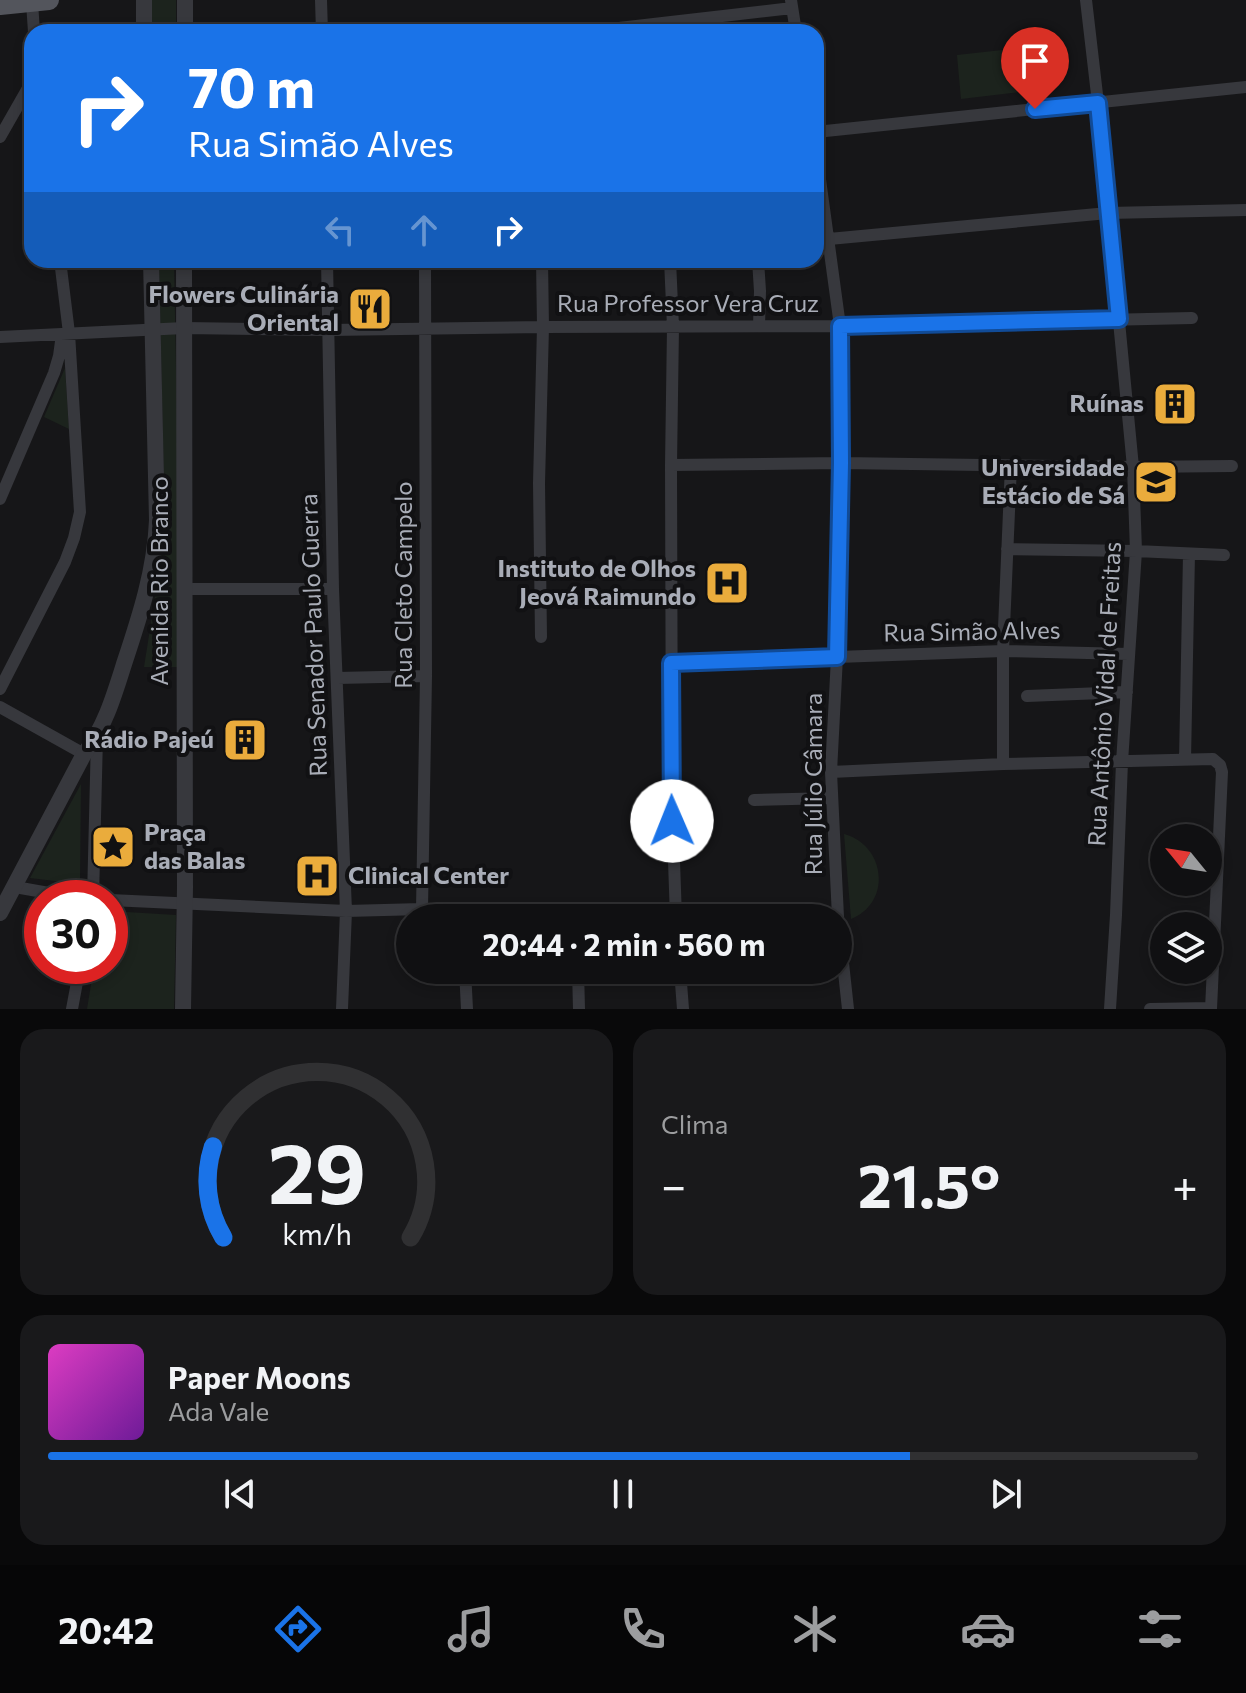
<!DOCTYPE html>
<html lang="pt">
<meta charset="utf-8">
<style>
body{margin:0;font-family:Commissioner,sans-serif;background:#19191b;color:#f1f3f6;height:100vh;display:flex;flex-direction:column;font-size:30px;white-space:nowrap}
*{box-sizing:border-box;margin:0}
p{font-size:26px;color:#9c9d9f}
.icon{flex:none;width:44px;height:44px;fill:none;stroke:currentColor;stroke-width:2;stroke-linecap:round;stroke-linejoin:round}
.map{position:relative;height:1009px;overflow:hidden}
.sheet{display:flex;flex-direction:column;gap:20px;padding:20px;background:#09090a;flex:1}
.sheet>*{flex:none}
.guide{position:absolute;left:24px;top:24px;width:800px;height:244px;border-radius:24px;box-shadow:0 4px 12px #0003,0 0 0 2px #303032;background:#1a73e8;color:#fff;overflow:hidden}
.needle{width:52px;rotate:300deg}
.tools{position:absolute;left:1150px;top:824px;display:grid;gap:16px}
.tools a{display:grid;place-items:center;width:72px;height:72px;border-radius:50%;background:#101012;box-shadow:0 4px 12px #0003,0 0 0 2px #303032;font-size:40px}
.speed{position:absolute;left:24px;top:880px;display:flex;gap:16px;font-size:40px;font-weight:700;text-align:center}
.speed>*{display:grid;place-content:center;width:104px;height:104px;border-radius:50%;background:#101012;box-shadow:0 4px 12px #0003,0 0 0 2px #303032;line-height:1}
.speed .limit{border:12px solid #d22;background:#fff;color:#111}
.pin{position:absolute;display:grid;place-items:center;width:68px;height:68px;color:#fff;margin:-82px -34px;border-radius:50% 50% 50% 0;rotate:-45deg;box-shadow:0 0 8px #0007}
.pin .icon{rotate:45deg}
.me{position:absolute;width:88px;margin:-44px;rotate:359deg;stroke-linejoin:round;filter:drop-shadow(0 0 6px #0008)}
.turn{display:flex;align-items:center;gap:28px;height:168px;padding:0 32px;font-size:36px}
.turn .icon{width:104px;height:104px;stroke-width:2.5}
.turn b{display:block;font-size:56px;line-height:68px}
.lanes{display:flex;align-items:center;height:76px;padding:0 32px;background:#0003;justify-content:center;gap:40px;direction:ltr}
.lanes .off{opacity:.35}
.big{font-size:60px;font-weight:700;line-height:1.1}
.sheet .widget{flex:1;display:flex;flex-direction:column;justify-content:center;gap:12px;min-width:0;padding:0 28px;border-radius:24px;background:#19191b}
.sheet .dial{align-items:center;gap:0}
.dial svg{height:208px;overflow:visible;fill:none;stroke:#303032;stroke-width:7;stroke-linecap:round;text-anchor:middle}
.dial text{fill:#f1f3f6;stroke:none}
.song{display:flex;align-items:center;gap:24px}
.cover{width:96px;height:96px;border-radius:12px;background:linear-gradient(135deg,hsl(310 70% 55%),hsl(280 70% 35%))}
.played{height:8px;border-radius:4px;background:linear-gradient(90deg,#1a73e8 75%,#303032 75%)}
.keys{display:flex;justify-content:space-around;direction:ltr}
.heat{display:flex;justify-content:space-between;align-items:center;font-size:44px;direction:ltr}
.sheet .tiles{flex:1;display:grid;gap:20px;grid-template-columns:1fr 1fr}
.widget:last-child{grid-column:span 2}
.trip{position:absolute;left:396px;top:904px;width:456px;height:80px;border-radius:40px;background:#101012;box-shadow:0 4px 12px #0003,0 0 0 2px #303032;font-weight:700;line-height:80px;text-align:center}
.tab-bar{display:flex;height:128px;justify-content:space-around;align-items:center;background:#060607;color:#9c9d9f}
.tab-bar .icon{width:56px;height:56px}
.tab-bar .selected{color:#1a73e8}
.tab-bar b{font-size:36px;color:#f1f3f6}
.map>svg:first-child{display:block}
.green{fill:#1c231d}
.lines{fill:none;stroke-linecap:round;stroke-linejoin:round}
.minor{stroke:#37383d;stroke-width:12}
.tertiary{stroke:#37383d;stroke-width:16}
.primary{stroke:#53555c;stroke-width:20}
.route-casing{stroke:#114b97;stroke-width:20}
.route{stroke:#1a73e8;stroke-width:14}
.labels{text-anchor:middle;stroke-width:8;stroke-linejoin:round;paint-order:stroke}
.poi-label{font-size:24px;font-weight:bold;fill:#a9adb7;stroke:#111113;text-anchor:end}
.street-label{font-size:24px;fill:#a9adb7;stroke:#111113}
</style>
<div class="map">
<svg width="1246" height="1009" viewBox="0 0 1246 1009">
<rect width="100%" height="100%" fill="#161618"/>
<path class="green" d="M151,0H176V32H152Z
M1039,46L1044,89L961,99L957,55Z
M159,260H174L179,534L178,667H144L165,534Z
M65,368L69,429L44,417Z
M81,784L80,884L30,878Z
M844,834C886,845 892,903 851,919Z
M110,911L176,915L174,1009H87L94,966H110Z"/>
<g class="lines">
<path class="minor" d="M321,0L322,32
M791,0L796,32
M1086,0L1098,103L1133,467L1136,551L1122,762L1116,915L1110,1009
M32,2L34,32
M584,32L792,8
M816,132L1246,87
M0,137L32,81
M816,150L840,326L841,463L837,657L831,772L838,917L848,1009
M829,239L1108,213L1246,210
M327,260L333,589L346,911L342,1009
M670,260L673,327L671,465L672,804L676,918
M758,260L760,291L759,326
M0,337L184,328L329,330L543,327L840,326L1192,318
M671,465L841,463L1133,467L1232,466
M0,499L54,373L59,356L62,334
M1007,549L1136,551L1224,555
M184,589H333
M541,637L539,483L543,327L542,260
M671,663L1003,651L1129,654
M337,678L426,676
M0,689L65,562L74,538L80,512L69,333L60,260
M1027,696L1127,692
M0,707L84,754
M1185,760L1189,554
M1003,764V651L1011,465
M831,772L1003,764L1213,759L1220,765L1222,772L1211,1009
M754,800L832,798
M15,887L77,898
M93,898L97,737
M110,900L346,911L422,909L577,918L838,917
M422,909L426,676L425,260
M465,970L467,1009
M578,970L579,1009
M680,970L683,1009
M72,1009L80,966
M1150,1009L1211,1008"/>
<path class="tertiary" d="M144,0V32
M185,32V0
M0,913L84,754C104,729 114,696 124,664C140,616 155,570 157,520L151,260
M183,1009L185,887L184,260"/>
<path class="primary" d="M0,5L49,0"/>
</g>
<g class="lines">
<g class="route-casing">
<path id="route" d="M672,821L671,663L837,657L841,463L840,326L1119,319L1098,103L1035,109"/>
</g>
<use href="#route" class="route"/>
</g>
<defs>
<g id="restaurant-square" transform="scale(2.3)"><rect x="-9" y="-9" width="18" height="18" rx="4" fill="#eaac3c" stroke="#111113"/><path d="M-5-6h1v4h1v-4h1v4h1v-4h1v5L-1.5 .5V6h-2V.5L-5-1ZM5-6V6H3V1.5H1.5Q1.5-4 5-6Z" fill="#111"/></g>
<g id="building-square" transform="scale(2.3)"><rect x="-9" y="-9" width="18" height="18" rx="4" fill="#eaac3c" stroke="#111113"/><path d="M-4-6H4V6H1V3H-1V6H-4ZM-2.5-4.3h1.7v1.8h-1.7ZM.8-4.3h1.7v1.8H.8ZM-2.5-1h1.7V.8h-1.7ZM.8-1h1.7V.8H.8Z" fill="#111"/></g>
<g id="university-square" transform="scale(2.3)"><rect x="-9" y="-9" width="18" height="18" rx="4" fill="#eaac3c" stroke="#111113"/><path d="M0-5L7-2L0 1L-7-2ZM-4 1L0 2.5L4 1V4Q0 6-4 4Z" fill="#111"/></g>
<g id="hospital-square" transform="scale(2.3)"><rect x="-9" y="-9" width="18" height="18" rx="4" fill="#eaac3c" stroke="#111113"/><path d="M-5-5h3v3.5h4V-5h3V5h-3V1.5h-4V5h-3Z" fill="#111"/></g>
<g id="sight-square" transform="scale(2.3)"><rect x="-9" y="-9" width="18" height="18" rx="4" fill="#eaac3c" stroke="#111113"/><path d="M0-6L1.8-2.2L6-1.7L2.9 1.2L3.7 5.4L0 3.3L-3.7 5.4L-2.9 1.2L-6-1.7L-1.8-2.2Z" fill="#111"/></g>
</defs>
<g fill-rule="evenodd">
<use href="#restaurant-square" x="370" y="309"/>
<use href="#building-square" x="1175" y="404"/>
<use href="#university-square" x="1156" y="482"/>
<use href="#hospital-square" x="727" y="583"/>
<use href="#building-square" x="245" y="740"/>
<use href="#sight-square" x="113" y="847"/>
<use href="#hospital-square" x="317" y="876"/>
</g>
<g class="labels">
<g class="poi-label">
<text x="339" y="303">Flowers Culinária<tspan x="339" dy="28">Oriental</tspan></text>
<text x="1144" y="412">Ruínas</text>
<text x="1125" y="476">Universidade<tspan x="1125" dy="28">Estácio de Sá</tspan></text>
<text x="696" y="577">Instituto de Olhos<tspan x="696" dy="28">Jeová Raimundo</tspan></text>
<text x="214" y="748">Rádio Pajeú</text>
<text x="144" y="841" text-anchor="start">Praça<tspan x="144" dy="28">das Balas</tspan></text>
<text x="348" y="884" text-anchor="start">Clinical Center</text>
</g>
<g class="street-label">
<text x="688" y="312">Rua Professor Vera Cruz</text>
<text transform="translate(160 581) rotate(-90)" y="8">Avenida Rio Branco</text>
<text transform="translate(404 585) rotate(-90)" y="8">Rua Cleto Campelo</text>
<text transform="translate(972 632) rotate(-1)" y="8">Rua Simão Alves</text>
<text transform="translate(314 635) rotate(-92)" y="8">Rua Senador Paulo Guerra</text>
<text transform="translate(1105 694) rotate(-87)" y="8">Rua Antônio Vidal de Freitas</text>
<text transform="translate(814 784) rotate(-90)" y="8">Rua Júlio Câmara</text>
</g>
</g>
</svg>
<div class="tools">
<a><svg class="needle" viewBox="-14 -14 28 28"><path d="M0-13l5 13h-10z" fill="#e53935"/><path d="M0 13l5-13h-10z" fill="#9c9d9f"/></svg></a>
<a><svg class="icon" aria-label="layers" viewBox="0 0 24 24"><path d="M12 4l9 5-9 5-9-5zM3 14l9 5 9-5"/></svg></a>
</div>
<div class="speed"><div class="limit">30</div></div>
<div class="pin" style="left:1035px;top:109px;background:#d93025"><svg class="icon" aria-label="arrive" viewBox="0 0 24 24"><path d="M6 21V4h12l-3 4 3 4H6"/></svg></div>
<svg class="me" style="left:672px;top:821px" viewBox="-20 -20 40 40"><circle r="19" fill="#fff"/><path d="M0-13L10 11 0 6-10 11z" fill="#1a73e8"/></svg>
<div class="trip">20:44 · 2 min · 560 m</div>
<div class="guide">
<div class="turn"><svg class="icon" aria-label="right" viewBox="0 0 24 24"><path d="M7 20v-9h11M14 6l5 5-5 5"/></svg><div><b>70 m</b>Rua Simão Alves</div></div>
<div class="lanes"><svg class="icon off" aria-label="left" viewBox="0 0 24 24"><path d="M17 20v-9H6M10 6l-5 5 5 5"/></svg><svg class="icon off" aria-label="ahead" viewBox="0 0 24 24"><path d="M12 20V5M6 11l6-6 6 6"/></svg><svg class="icon" aria-label="right" viewBox="0 0 24 24"><path d="M7 20v-9h11M14 6l5 5-5 5"/></svg></div>
</div>
</div>
<section class="sheet">
<div class="tiles">
<div class="widget dial"><svg viewBox="0 0 100 80">
<path d="M14 69A42 42 0 1 1 86 69"/>
<path d="M14 69A42 42 0 0 1 10 34" stroke="#1a73e8"/>
<text x="50" y="56" font-size="32" font-weight="700">29</text>
<text x="50" y="72" font-size="11">km/h</text>
</svg></div>
<div class="widget"><p>Clima</p>
<div class="heat"><a>−</a><b class="big">21.5°</b><a>+</a></div>
</div>
<div class="widget">
<div class="song"><i class="cover"></i><div><b>Paper Moons</b><p>Ada Vale</p></div></div>
<div class="played"></div>
<div class="keys"><svg class="icon" aria-label="previous" viewBox="0 0 24 24"><path d="M18 5L8 12l10 7zM5 5v14"/></svg><svg class="icon" aria-label="pause" viewBox="0 0 24 24"><path d="M8 5v14M16 5v14"/></svg><svg class="icon" aria-label="next" viewBox="0 0 24 24"><path d="M6 5l10 7-10 7zM19 5v14"/></svg></div>
</div>
</div>
</section>
<nav class="tab-bar">
<b>20:42</b>
<svg class="icon selected" aria-label="directions" viewBox="0 0 24 24"><path d="M12 3l9 9-9 9-9-9zM9 14v-3h6M13 9l2 2-2 2"/></svg>
<svg class="icon" aria-label="music" viewBox="0 0 24 24"><path d="M9 18V5l10-2v13"/><circle cx="6" cy="18" r="3"/><circle cx="16" cy="16" r="3"/></svg>
<svg class="icon" aria-label="phone" viewBox="0 0 24 24"><path d="M5 4h4l2 5-3 2q2 4 5 5l2-3 5 2v4C11 20 4 13 5 4z"/></svg>
<svg class="icon" aria-label="climate" viewBox="0 0 24 24"><path d="M12 3v18M4 7l16 10M4 17L20 7"/></svg>
<svg class="icon" aria-label="car" viewBox="0 0 24 24"><path d="M5 17H2v-5l4-1 3-4h7l3 4 3 1v5h-3M9 17h6M6 11h13"/><circle cx="7" cy="17" r="2"/><circle cx="17" cy="17" r="2"/></svg>
<svg class="icon" aria-label="filters" viewBox="0 0 24 24"><path d="M4 7h16M4 17h16"/><circle cx="9" cy="7" r="2"/><circle cx="15" cy="17" r="2"/></svg>
</nav>
